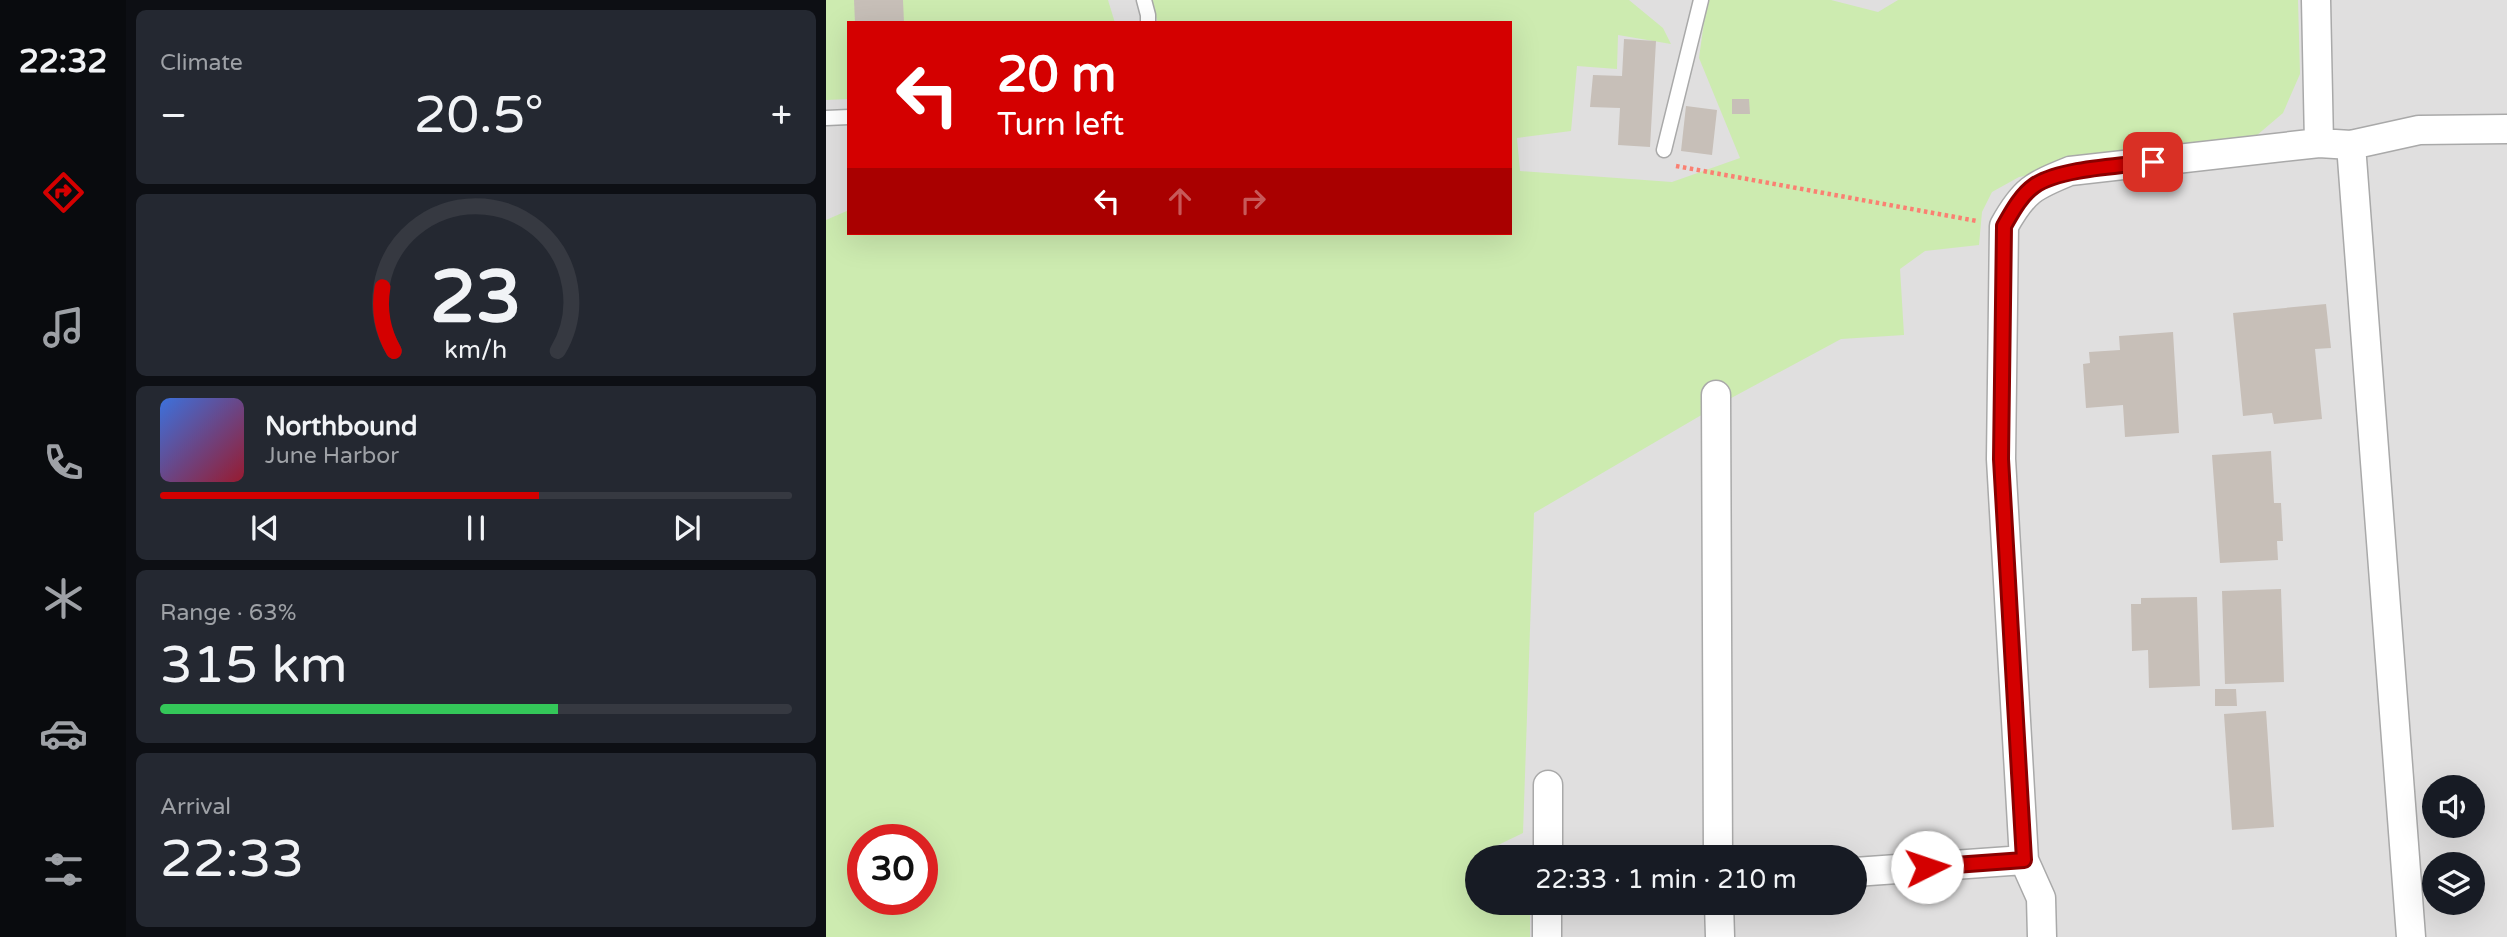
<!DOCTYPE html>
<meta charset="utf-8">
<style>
body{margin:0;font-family:"Varela Round",sans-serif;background:#242831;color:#f1f3f6;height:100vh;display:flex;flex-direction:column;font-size:26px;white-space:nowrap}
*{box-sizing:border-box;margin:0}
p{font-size:23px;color:#9ea1a6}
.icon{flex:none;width:38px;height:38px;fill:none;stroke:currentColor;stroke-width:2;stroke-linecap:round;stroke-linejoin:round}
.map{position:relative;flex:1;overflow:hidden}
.drawer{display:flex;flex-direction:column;gap:10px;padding:10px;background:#0d0f14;width:700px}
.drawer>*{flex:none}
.top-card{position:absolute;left:21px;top:21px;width:665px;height:214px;border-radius:0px;box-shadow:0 7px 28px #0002;background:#d40000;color:#fff;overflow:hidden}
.buttons{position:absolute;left:1596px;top:775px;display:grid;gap:14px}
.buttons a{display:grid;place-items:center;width:63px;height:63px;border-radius:50%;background:#171b24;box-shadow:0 7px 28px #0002;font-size:35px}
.speed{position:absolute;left:21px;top:824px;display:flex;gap:14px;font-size:35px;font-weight:700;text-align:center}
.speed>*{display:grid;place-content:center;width:91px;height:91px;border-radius:50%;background:#171b24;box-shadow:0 7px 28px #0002;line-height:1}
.speed .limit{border:10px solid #d22;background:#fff;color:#111}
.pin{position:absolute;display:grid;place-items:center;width:60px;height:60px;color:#fff;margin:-30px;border-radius:14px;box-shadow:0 4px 10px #0006}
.me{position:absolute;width:77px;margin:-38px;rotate:86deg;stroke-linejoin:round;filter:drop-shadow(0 0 5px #0008)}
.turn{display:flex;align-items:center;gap:24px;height:147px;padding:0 35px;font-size:32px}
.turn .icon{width:91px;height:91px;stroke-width:2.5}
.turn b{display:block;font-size:49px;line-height:60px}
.lanes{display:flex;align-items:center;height:66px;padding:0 35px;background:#0003;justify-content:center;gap:35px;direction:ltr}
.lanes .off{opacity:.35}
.big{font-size:52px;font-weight:600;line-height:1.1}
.drawer .widget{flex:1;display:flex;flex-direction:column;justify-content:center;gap:10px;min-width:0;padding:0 24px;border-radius:10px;background:#242831}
.drawer .dial{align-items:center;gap:0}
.dial svg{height:182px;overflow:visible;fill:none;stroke:#363941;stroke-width:7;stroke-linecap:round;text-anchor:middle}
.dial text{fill:#f1f3f6;stroke:none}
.song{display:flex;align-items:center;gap:21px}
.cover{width:84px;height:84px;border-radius:10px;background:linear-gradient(135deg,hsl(220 70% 55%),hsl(350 70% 35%))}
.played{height:7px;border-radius:4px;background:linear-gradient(90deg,#d40000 60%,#363941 60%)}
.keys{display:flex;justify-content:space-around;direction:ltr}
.heat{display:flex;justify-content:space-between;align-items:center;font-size:38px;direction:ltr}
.charge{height:10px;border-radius:5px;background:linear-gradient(90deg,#34c759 63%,#363941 0)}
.trip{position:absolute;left:639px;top:845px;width:402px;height:70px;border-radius:35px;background:#171b24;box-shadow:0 7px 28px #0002;font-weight:600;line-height:70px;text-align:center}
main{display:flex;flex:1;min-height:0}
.menu{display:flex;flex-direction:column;width:126px;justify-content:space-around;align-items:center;background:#090b0e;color:#9ea1a6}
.menu .icon{width:49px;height:49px}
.menu .on{color:#d40000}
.menu b{font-size:32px;color:#f1f3f6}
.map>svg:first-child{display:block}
.residential{fill:#e0dfdf;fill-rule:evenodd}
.grass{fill:#cdebb0;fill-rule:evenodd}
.building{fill:#c7bfb8}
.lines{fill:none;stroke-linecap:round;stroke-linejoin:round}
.service-casing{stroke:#a9a9a9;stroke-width:17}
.minor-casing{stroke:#a9a9a9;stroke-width:31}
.path{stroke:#fa8072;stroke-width:4.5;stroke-dasharray:3.5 3.5;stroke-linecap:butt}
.service{stroke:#fff;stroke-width:14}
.minor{stroke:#fff;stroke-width:28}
.route-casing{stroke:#8a0000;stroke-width:18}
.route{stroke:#d40000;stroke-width:12}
</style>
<main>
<nav class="menu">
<b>22:32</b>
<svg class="icon on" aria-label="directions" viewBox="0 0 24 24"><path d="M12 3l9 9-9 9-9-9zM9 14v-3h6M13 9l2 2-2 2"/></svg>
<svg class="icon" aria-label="music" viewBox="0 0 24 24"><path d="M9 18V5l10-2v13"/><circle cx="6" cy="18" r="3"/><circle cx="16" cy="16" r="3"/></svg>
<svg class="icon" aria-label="phone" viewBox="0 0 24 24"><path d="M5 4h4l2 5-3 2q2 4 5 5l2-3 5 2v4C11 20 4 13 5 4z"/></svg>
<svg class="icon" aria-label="climate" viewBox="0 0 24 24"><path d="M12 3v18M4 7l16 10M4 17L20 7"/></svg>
<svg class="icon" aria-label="car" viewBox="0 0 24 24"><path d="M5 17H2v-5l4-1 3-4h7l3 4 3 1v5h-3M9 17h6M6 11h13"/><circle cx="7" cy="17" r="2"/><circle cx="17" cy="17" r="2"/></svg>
<svg class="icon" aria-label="filters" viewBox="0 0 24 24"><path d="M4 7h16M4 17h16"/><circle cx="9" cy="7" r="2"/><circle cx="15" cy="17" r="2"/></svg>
</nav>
<section class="drawer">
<div class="widget"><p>Climate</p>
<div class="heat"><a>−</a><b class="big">20.5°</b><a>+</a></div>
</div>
<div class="widget dial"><svg viewBox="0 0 100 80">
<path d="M14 69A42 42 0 1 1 86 69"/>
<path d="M14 69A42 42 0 0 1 9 41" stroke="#d40000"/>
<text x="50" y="56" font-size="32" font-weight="700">23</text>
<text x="50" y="72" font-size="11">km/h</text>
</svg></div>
<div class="widget">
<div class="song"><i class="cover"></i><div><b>Northbound</b><p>June Harbor</p></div></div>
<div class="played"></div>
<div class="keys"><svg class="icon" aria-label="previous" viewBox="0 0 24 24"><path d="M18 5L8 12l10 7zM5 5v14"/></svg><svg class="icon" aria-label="pause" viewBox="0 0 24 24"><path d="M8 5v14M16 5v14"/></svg><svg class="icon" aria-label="next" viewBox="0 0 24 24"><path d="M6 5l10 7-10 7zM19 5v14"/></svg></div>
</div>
<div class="widget"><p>Range · 63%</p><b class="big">315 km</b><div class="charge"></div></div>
<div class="widget"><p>Arrival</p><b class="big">22:33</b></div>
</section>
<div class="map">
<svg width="1681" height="937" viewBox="0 0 1681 937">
<rect width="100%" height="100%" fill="#f2efe9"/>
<path class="residential" d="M0,0H1681V937H0ZM23,23H684V233H23ZM1608,788H1647V826H1608ZM37,840H96V900H37ZM651,858H1029V903H651ZM1608,864H1647V903H1608Z"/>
<path class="grass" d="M0,0H282L289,23H23V99L0,100Z
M325,0H803L837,28L845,44L792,35L791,69L751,66L745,131L691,138L694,171L846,182L914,158L873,58L881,0H1005L1052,12L1072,0H1472L1474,74L1457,113L1430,136L1193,177L1166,192L1156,212L1153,245L1099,251L1074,269L1078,335L1015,339L896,403L708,513L697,833L666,848L661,857L651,858V903H660V907L704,911V937H0V220L23,210V233H684V23H332ZM37,840H96V900H37Z"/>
<path class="building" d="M28,0H77L78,23H29Z
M798,39L830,41L824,147L792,145L794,108L764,107L767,75L796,76Z
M906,99H923L924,114H906Z
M860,106L891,110L886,155L855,151Z
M1500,304L1505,348L1489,349L1496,419L1448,424L1446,413L1417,416L1407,313Z
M1347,332L1353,433L1299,437L1297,405L1260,408L1257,364L1264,363L1263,352L1294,350L1293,336Z
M1445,451L1448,503H1455L1457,541H1451L1452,560L1394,563L1386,455Z
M1455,589L1458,682L1399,684L1396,591Z
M1371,597L1374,686L1323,688L1322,650L1306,651L1305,604H1315V598Z
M1389,689H1410L1411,706H1389Z
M1440,711L1448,827L1406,830L1398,714Z"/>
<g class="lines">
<g class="service-casing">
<path id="service" d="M318,0L322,15V23
M0,118L23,117
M838,150L875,0"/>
</g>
<g class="minor-casing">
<path id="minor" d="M1490,0L1493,143
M1525,145L1585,937
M890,395L892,858
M722,858V785
M1029,872L1198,860
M893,903L894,937
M721,937V903
M1216,937L1215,898L1198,860L1175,459L1178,226C1198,190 1207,186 1244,171L1493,143L1525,145L1593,130L1681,129"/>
</g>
<path class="path" d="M850,166L1151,221"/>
<use href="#service" class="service"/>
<use href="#minor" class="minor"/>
</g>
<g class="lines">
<g class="route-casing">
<path id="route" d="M1101,867L1198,860L1175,459L1178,226C1186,212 1195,195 1208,186C1233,168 1296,166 1327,162"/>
</g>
<use href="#route" class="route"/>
</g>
</svg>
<div class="buttons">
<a><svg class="icon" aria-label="sound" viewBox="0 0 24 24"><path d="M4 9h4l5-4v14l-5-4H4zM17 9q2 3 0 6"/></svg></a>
<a><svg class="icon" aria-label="layers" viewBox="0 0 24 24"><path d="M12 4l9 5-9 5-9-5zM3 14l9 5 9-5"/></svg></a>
</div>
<div class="speed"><div class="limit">30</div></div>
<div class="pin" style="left:1327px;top:162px;background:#d93025"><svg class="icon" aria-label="arrive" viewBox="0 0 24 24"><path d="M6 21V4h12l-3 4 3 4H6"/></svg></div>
<svg class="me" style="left:1101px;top:867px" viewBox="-20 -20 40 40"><circle r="19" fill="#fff"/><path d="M0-13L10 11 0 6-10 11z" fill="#d40000"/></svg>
<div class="trip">22:33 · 1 min · 210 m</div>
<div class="top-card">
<div class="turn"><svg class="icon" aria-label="left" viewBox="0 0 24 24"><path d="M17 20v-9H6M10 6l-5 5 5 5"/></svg><div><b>20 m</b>Turn left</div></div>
<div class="lanes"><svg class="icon" aria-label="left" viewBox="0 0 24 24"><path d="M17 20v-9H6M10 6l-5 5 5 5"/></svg><svg class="icon off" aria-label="ahead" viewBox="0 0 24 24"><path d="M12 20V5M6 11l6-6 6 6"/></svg><svg class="icon off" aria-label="right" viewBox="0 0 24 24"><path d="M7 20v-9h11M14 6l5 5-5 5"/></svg></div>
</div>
</div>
</main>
